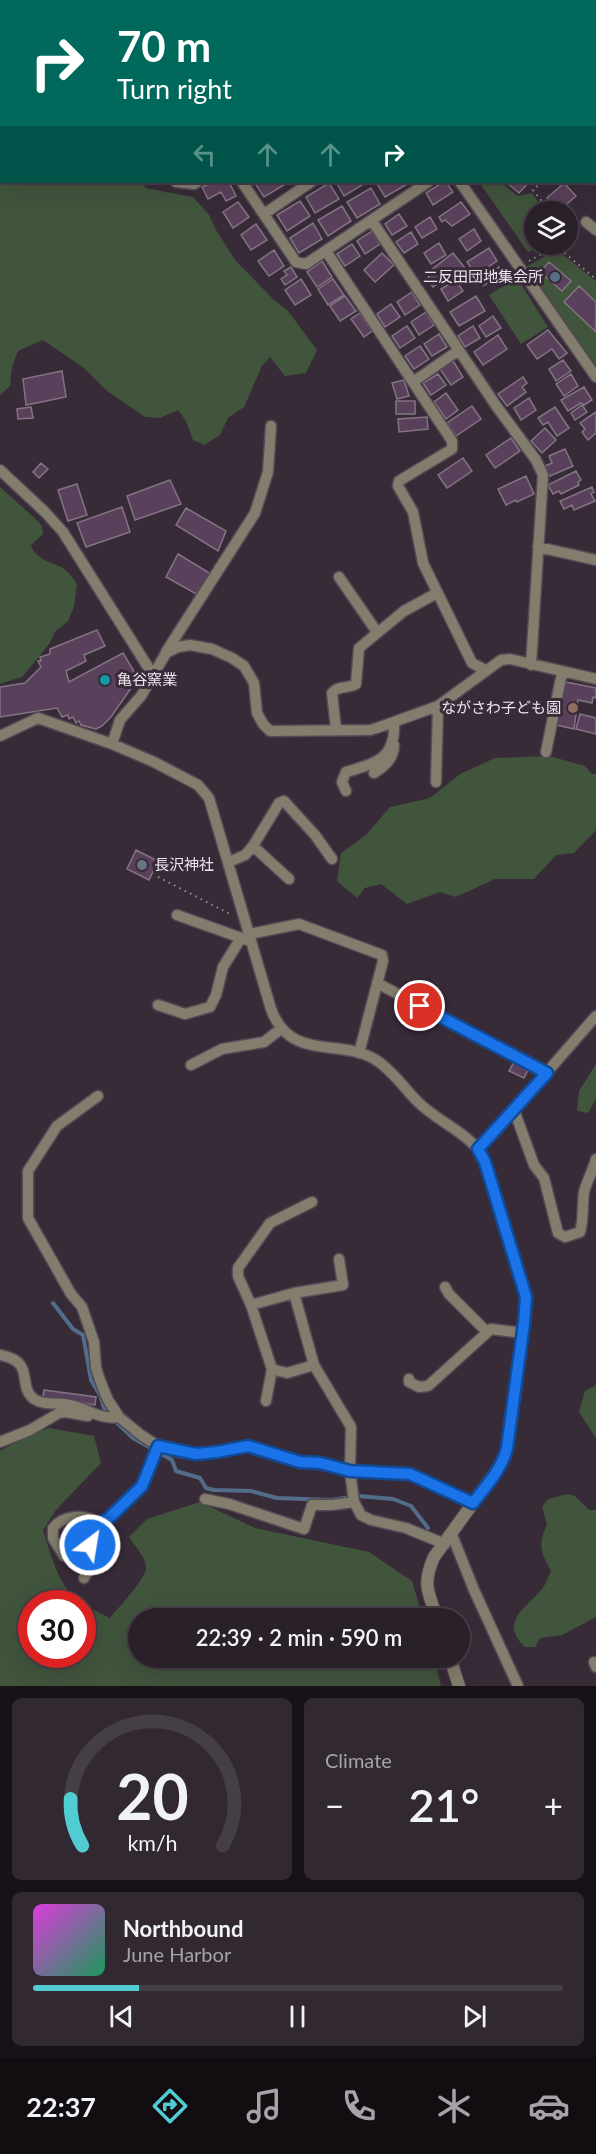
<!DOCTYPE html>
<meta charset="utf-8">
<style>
body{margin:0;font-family:Lato,"Noto Sans JP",sans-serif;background:#322832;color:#f1f3f6;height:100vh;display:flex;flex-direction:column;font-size:22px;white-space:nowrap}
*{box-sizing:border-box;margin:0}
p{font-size:20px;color:#a5a3a8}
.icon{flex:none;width:33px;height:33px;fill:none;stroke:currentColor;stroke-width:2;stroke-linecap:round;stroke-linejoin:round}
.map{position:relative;height:1686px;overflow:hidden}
.side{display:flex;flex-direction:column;gap:12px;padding:12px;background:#171217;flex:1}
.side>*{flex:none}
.hud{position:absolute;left:0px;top:0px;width:597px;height:183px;box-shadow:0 6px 24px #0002,0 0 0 2px #463e47;background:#00695c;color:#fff;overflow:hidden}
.tools{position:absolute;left:524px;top:201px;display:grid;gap:12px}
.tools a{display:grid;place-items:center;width:54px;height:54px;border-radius:50%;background:#2a202a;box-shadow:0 6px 24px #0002,0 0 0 2px #463e47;font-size:30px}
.speed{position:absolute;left:18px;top:1590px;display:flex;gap:12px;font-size:30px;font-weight:700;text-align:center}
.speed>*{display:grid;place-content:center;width:78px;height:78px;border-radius:50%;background:#2a202a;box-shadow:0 6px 24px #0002,0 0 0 2px #463e47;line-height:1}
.speed .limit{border:9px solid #d22;background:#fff;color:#111}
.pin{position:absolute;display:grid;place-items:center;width:51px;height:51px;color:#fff;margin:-26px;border:3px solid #fff;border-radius:50%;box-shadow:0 2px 6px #0007}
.me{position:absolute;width:66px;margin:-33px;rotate:31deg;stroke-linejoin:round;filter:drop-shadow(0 0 4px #0008)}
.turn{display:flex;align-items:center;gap:21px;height:126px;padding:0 18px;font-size:27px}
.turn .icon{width:78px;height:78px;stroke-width:2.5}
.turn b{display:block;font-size:42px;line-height:51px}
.lanes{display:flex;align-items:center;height:57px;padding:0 18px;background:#0003;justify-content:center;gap:30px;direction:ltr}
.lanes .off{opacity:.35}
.big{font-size:45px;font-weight:600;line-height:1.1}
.side .tile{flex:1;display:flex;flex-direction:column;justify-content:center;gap:9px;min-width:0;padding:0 21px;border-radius:9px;background:#322832}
.side .dial{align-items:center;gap:0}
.dial svg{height:156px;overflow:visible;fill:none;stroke:#463e47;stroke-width:7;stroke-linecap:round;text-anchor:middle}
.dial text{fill:#f1f3f6;stroke:none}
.song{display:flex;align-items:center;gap:18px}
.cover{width:72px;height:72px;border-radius:9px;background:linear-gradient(135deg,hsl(300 70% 55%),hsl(150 70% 35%))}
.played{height:6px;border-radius:3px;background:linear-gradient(90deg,#51ccd3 20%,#463e47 20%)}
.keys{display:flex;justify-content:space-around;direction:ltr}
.heat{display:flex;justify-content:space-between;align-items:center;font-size:33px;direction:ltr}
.side .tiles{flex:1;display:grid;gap:12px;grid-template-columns:1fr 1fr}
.tile:last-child{grid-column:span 2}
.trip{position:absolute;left:128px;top:1608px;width:342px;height:60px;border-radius:30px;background:#2a202a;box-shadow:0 6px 24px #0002,0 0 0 2px #463e47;font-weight:600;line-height:60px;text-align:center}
.dock{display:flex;height:96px;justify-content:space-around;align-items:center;background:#110d11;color:#a5a3a8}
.dock .icon{width:42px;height:42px}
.dock .current{color:#51ccd3}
.dock b{font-size:27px;color:#f1f3f6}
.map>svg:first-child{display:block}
.green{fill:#41543c}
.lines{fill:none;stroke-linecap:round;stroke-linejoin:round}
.stream{stroke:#526d89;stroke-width:4}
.building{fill:#5a415b;stroke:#837483;stroke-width:1.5}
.minor-casing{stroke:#554955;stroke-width:13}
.tertiary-casing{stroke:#554955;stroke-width:14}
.path{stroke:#988e98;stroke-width:2;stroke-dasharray:1.5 4.5;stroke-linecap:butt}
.minor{stroke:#827d6d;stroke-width:10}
.tertiary{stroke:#827d6d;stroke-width:12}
.route-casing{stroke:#114b97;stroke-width:15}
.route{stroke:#1a73e8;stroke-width:10}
.service-dot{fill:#5c6f8a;stroke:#382b38;stroke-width:2}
.culture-dot{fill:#0f9aa8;stroke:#382b38;stroke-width:2}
.education-dot{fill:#8d6e63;stroke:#382b38;stroke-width:2}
.worship-dot{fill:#6b7280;stroke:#382b38;stroke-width:2}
.labels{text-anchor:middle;stroke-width:6;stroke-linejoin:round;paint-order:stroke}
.poi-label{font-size:15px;fill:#eee5ee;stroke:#382b38;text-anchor:end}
</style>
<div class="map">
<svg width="596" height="1686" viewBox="0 0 596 1686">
<rect width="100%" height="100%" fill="#382b38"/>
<path class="green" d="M473,0H596V169V2L471,1Z
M0,111L2,182H142L146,188L193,197L209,215L216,230L235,260L273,299L288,311L317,350L306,373L285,376L270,357L262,366L244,407L228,418L220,435L204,445L193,440L186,421L178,410L160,418L145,417L107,391L84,368L43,340L18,351L12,367L10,386L0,395Z
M479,182H500L518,196L532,193L545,211L534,212V244L541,245L528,252Z
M557,250L596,281V371L524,268Z
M517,278L548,327L521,344L489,295Z
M0,487L39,522L42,527L43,534L31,545C34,558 50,562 61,567C68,571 73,578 77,584L74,607L68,621L55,632L50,643L22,677L0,684Z
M549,756L585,766L592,774H596V830L574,853L556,855L534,879H495L456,897L440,892L407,904L381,884L365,888L357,898L337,881L341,853L366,835L390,807L430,798L460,774L495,758Z
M596,1064V1099L588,1113L577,1111L579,1091Z
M596,1385V1438L579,1412L585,1391Z
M49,1428L94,1436L101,1463L56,1510L43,1530C50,1552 60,1592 82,1603L32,1604V1654H82V1604L110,1618C118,1608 147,1578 146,1567C145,1556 134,1545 129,1537L147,1519L200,1502L255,1528L369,1552L412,1581L423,1618H138V1658H434L441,1686H0V1451L26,1436Z
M567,1494L575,1496L589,1510H596V1617L562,1635L540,1638L535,1647H525C498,1622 527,1607 542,1589C546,1584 548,1577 551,1571C540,1550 538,1546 547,1524L542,1507L548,1499Z"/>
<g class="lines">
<path class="stream" d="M53,1303L73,1329L83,1335L91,1380L100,1395L104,1408L111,1415
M115,1421L133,1438L172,1460L176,1471L200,1478L206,1488L214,1490L251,1491L277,1498L331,1500L358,1496L393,1499L411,1506L428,1528"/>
</g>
<path class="building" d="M71,0H103L71,2Z
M214,182H229L236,196L226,201L221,192L208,199L202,187Z
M254,182H286L287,183L264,197Z
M336,182H367L344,196Z
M376,182H408L409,183L385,197Z
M443,182H446L453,192L433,205L426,193Z
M506,182H529L519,193Z
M329,183L339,199L315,213L306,197Z
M564,183L576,196L559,211L547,198Z
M371,188L380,204L357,218L347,202Z
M300,201L310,216L287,231L277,215Z
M238,202L249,217L233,228L223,212Z
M461,202L470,214L452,226L445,220L442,222L439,217Z
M342,206L351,221L328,236L318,220Z
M399,214L407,226L392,235L385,224Z
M430,217L437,229L422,238L415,227Z
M313,223L322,239L299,253L290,238Z
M256,224L267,240L251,250L241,235Z
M474,229L481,241L467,251L459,239Z
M372,231L380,244L365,254L357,241Z
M411,232L418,244L404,253L396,242Z
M439,243L446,255L431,264L424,253Z
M352,244L360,256L345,266L337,254Z
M489,248L497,261L482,271L485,275L499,267L503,273L483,286L467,262Z
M274,250L284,266L269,276L258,261Z
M382,253L394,265L375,282L364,270Z
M453,253L465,268L446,282L443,280L433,287L427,279L429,277L427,273Z
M322,261L332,277L317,287L307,272Z
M549,262L571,281L562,291L540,272Z
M291,267L297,277L285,285L281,279L287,275L284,271Z
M301,279L311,295L295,305L285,290Z
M333,279L344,295L328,305L318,289Z
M456,280L463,291L448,301L441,289Z
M579,286L596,302V332L564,302Z
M412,292L420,305L405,315L397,302Z
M345,296L356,311L340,321L330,306Z
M476,296L485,311L459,326L450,312Z
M391,304L400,317L385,327L377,314Z
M426,312L434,325L419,335L411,322Z
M360,313L372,331L364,337L351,319Z
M493,316L501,328L486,337L479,326Z
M407,326L415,338L400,348L392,336Z
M473,326L480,338L465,347L458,336Z
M548,330L567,353L559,359L552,349L537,359L527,345Z
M439,334L447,347L432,356L424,344Z
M498,335L507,349L483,365L474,352Z
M420,346L429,359L414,369L405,356Z
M563,360L571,371L556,381L549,369Z
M453,361L463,377L451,385L440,369Z
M62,371L66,397L26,405L23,379Z
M438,374L446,385L431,395L423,383Z
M571,374L578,386L564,396L556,384Z
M523,377L527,383L522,387L526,392L507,406L498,394Z
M404,380L409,396L397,399L392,383Z
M584,387L592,400L584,405L581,403L568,411L561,400Z
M446,393L458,410L446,419L434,402Z
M529,398L536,410L521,420L514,408Z
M396,401H415V414H396Z
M582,405L587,412L575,420L571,413Z
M472,406L481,419L456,436L447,423Z
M31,407L33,418L18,419L17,409Z
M555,407L569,428L557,436L548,422L543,425L538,418Z
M596,412V433L588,440L582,432L585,429L580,423Z
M427,417L428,429L399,432L398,419Z
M545,428L556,440L542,453L531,441Z
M511,438L520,451L495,468L486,455Z
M565,449L573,466L550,476L545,466L552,463L549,456Z
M463,458L472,471L447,488L438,475Z
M41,463L48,469L39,478L33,472Z
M576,471L581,480L578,482L579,485L561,494L559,491L553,494L548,485Z
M526,476L534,494L517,502L516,500L506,505L498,489Z
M170,480L181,504L135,520L127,496Z
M77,484L87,515L68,521L58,490Z
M592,487L594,492L591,494L595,501L574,510L572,505L564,509L560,501Z
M122,507L130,532L86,547L77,523Z
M186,508L226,531L218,551L176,525Z
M178,554L211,574L198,595L166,577Z
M97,630L105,646L84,655L86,661L66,671L69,682L123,653L138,678L111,717L102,726L96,729L81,725L79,721L76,723L73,717L69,719L68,715L62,717L57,708L0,717V687L25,683L41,667L38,661H41L40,657L50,654V649Z
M566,682L596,688V698L593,697L592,703L578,700L574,729L556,725Z
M580,714L596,718V734L576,729Z
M136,850L158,861L149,880L127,869Z
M514,1062L528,1070L524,1078L509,1071Z
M44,1390L96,1397L95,1405L43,1397Z"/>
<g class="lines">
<g class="minor-casing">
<path id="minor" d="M404,0L405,2
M242,2L244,0
M369,2L371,0
M0,79L2,80
M0,97L2,98
M176,182L194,184L197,182
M242,182L296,262L306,264L428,182
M460,182L596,377
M264,214L311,182
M372,221L497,407L536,460L543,475L531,665
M586,222L596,230
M326,251L452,441V449L399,481L398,486L413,512L423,563L472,663L485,670
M413,382L459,350
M0,470L45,512L63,532L153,675
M538,547L596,560
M339,577L377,632
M166,652L255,513L268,472L271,426
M336,729L332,693C338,685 349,689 356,684L359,648L404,611L437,593
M0,736L38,718L112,744L154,762L198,785L209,798L271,1009C291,1063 340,1037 376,1060C392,1070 405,1089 418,1102C437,1121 466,1132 482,1154L526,1297L524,1323L516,1386
M112,744L120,720L141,696L166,653L178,647L190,645L212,649L232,658L244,666L254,683L257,713L263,724L270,731L370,730L377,728L438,706L501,660L510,659L596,679
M546,752L562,673
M374,773C385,766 394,758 394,745
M436,782L438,706
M346,791L342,782L346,772C376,763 396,759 394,722
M253,846L289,879
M229,862L245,855L253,846L279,803L284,801L315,835L332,859
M177,915L247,940
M250,934L299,924L382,955L383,961L359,1053
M377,983L547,1073
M158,1005L185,1014L210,1007L216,995L223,967L241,938
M596,1016L514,1110L534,1165L544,1178L558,1233L565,1237L580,1232C584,1219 582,1206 584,1192C587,1181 593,1170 596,1159
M191,1065L222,1049L264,1042L282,1028
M98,1096L57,1126L28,1171V1218L71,1294L82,1307L94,1342L96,1368L101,1383L108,1400L119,1417
M312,1202L270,1223L238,1268V1276L251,1305L272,1369L287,1373L314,1365
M339,1259L343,1285L294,1293L314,1365L351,1427L350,1471L410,1474L473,1503
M445,1287L449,1294L486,1331
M251,1305L294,1293
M0,1355C37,1362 16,1385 34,1399C44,1406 59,1402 70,1405C88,1409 101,1420 119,1417L141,1435L158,1446L179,1452L196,1454L217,1452L248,1446L300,1462L320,1463L350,1471L354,1502L361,1515L371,1520L406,1528L445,1544
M409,1379V1382L419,1387L428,1386L491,1329L523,1333
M266,1401L272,1369
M0,1442L30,1430L59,1413L65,1412L88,1416
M205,1499L229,1504L304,1529L312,1505H332L354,1502
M452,1535L474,1590L518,1686
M64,1556L53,1538V1528C63,1515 86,1513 99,1523L108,1519L142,1486L158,1446
M84,1578L88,1571L90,1545L99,1523
M594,1662L596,1667"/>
</g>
<g class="tertiary-casing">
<path id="tertiary" d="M478,1149L514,1110
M437,1618C428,1592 422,1584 434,1557L497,1470L505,1456L507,1448L516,1386
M450,1658L459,1686"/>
</g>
<path class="path" d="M542,182L533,190L550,212
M567,234L569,237L567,238
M529,261L556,246L596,279
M158,877L230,914"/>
<use href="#minor" class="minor"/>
<use href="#tertiary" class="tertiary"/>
</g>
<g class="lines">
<g class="route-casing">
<path id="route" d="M90,1545L99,1522L108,1519L142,1486L158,1446L196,1454L217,1452L248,1446L300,1462L320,1463L350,1471L410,1474L473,1503C486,1486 502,1469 507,1448L524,1323L526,1297L485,1162L478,1149L547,1073L420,1006"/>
</g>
<use href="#route" class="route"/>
</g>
<circle class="service-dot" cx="555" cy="277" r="6"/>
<circle class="culture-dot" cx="105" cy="680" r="6"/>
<circle class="education-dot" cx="573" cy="708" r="6"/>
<circle class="worship-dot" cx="142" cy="865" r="6"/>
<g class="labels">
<g class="poi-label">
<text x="543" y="282">二反田団地集会所</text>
<text x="117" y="685" text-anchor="start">亀谷窯業</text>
<text x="561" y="713">ながさわ子ども園</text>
<text x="154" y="870" text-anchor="start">長沢神社</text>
</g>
</g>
</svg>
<div class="tools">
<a><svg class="icon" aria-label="layers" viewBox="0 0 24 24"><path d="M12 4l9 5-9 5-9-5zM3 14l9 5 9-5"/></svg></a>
</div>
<div class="speed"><div class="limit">30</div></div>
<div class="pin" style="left:420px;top:1006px;background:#d93025"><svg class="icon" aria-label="arrive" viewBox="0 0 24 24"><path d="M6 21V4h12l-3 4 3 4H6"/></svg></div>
<svg class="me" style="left:90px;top:1545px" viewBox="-20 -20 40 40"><circle r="17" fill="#1a73e8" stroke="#fff" stroke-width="3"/><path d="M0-11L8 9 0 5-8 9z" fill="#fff"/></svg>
<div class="trip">22:39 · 2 min · 590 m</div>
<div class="hud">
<div class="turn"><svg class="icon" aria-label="right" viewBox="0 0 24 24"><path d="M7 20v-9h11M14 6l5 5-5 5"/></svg><div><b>70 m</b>Turn right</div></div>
<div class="lanes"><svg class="icon off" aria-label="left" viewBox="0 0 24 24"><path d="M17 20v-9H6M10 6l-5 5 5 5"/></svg><svg class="icon off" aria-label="ahead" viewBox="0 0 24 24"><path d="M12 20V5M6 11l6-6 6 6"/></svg><svg class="icon off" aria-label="ahead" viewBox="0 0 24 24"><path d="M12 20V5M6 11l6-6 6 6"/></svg><svg class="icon" aria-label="right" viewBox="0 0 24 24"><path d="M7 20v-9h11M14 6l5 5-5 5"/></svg></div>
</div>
</div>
<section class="side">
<div class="tiles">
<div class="tile dial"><svg viewBox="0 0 100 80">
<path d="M14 69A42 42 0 1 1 86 69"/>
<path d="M14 69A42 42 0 0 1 8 45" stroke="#51ccd3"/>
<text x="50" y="56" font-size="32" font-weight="700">20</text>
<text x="50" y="72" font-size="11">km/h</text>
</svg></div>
<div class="tile"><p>Climate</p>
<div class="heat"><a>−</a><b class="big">21°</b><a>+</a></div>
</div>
<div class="tile">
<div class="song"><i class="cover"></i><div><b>Northbound</b><p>June Harbor</p></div></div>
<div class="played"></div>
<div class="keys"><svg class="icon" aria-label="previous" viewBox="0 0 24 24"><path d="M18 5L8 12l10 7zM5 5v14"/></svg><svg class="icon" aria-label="pause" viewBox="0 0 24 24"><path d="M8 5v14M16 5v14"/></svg><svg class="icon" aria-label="next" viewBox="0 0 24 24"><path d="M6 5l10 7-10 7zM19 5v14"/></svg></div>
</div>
</div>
</section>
<nav class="dock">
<b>22:37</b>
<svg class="icon current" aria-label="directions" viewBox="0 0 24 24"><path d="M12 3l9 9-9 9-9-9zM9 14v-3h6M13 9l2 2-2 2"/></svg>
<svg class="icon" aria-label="music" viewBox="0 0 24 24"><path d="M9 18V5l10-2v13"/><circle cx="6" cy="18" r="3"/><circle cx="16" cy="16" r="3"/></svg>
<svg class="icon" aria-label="phone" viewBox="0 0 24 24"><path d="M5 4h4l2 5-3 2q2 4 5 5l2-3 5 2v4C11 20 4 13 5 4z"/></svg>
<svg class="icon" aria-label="climate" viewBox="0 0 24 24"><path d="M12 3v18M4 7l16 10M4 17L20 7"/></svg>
<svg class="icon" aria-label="car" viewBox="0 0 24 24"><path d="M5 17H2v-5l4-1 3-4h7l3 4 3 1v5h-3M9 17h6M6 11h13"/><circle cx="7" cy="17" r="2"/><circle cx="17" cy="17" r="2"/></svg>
</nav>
